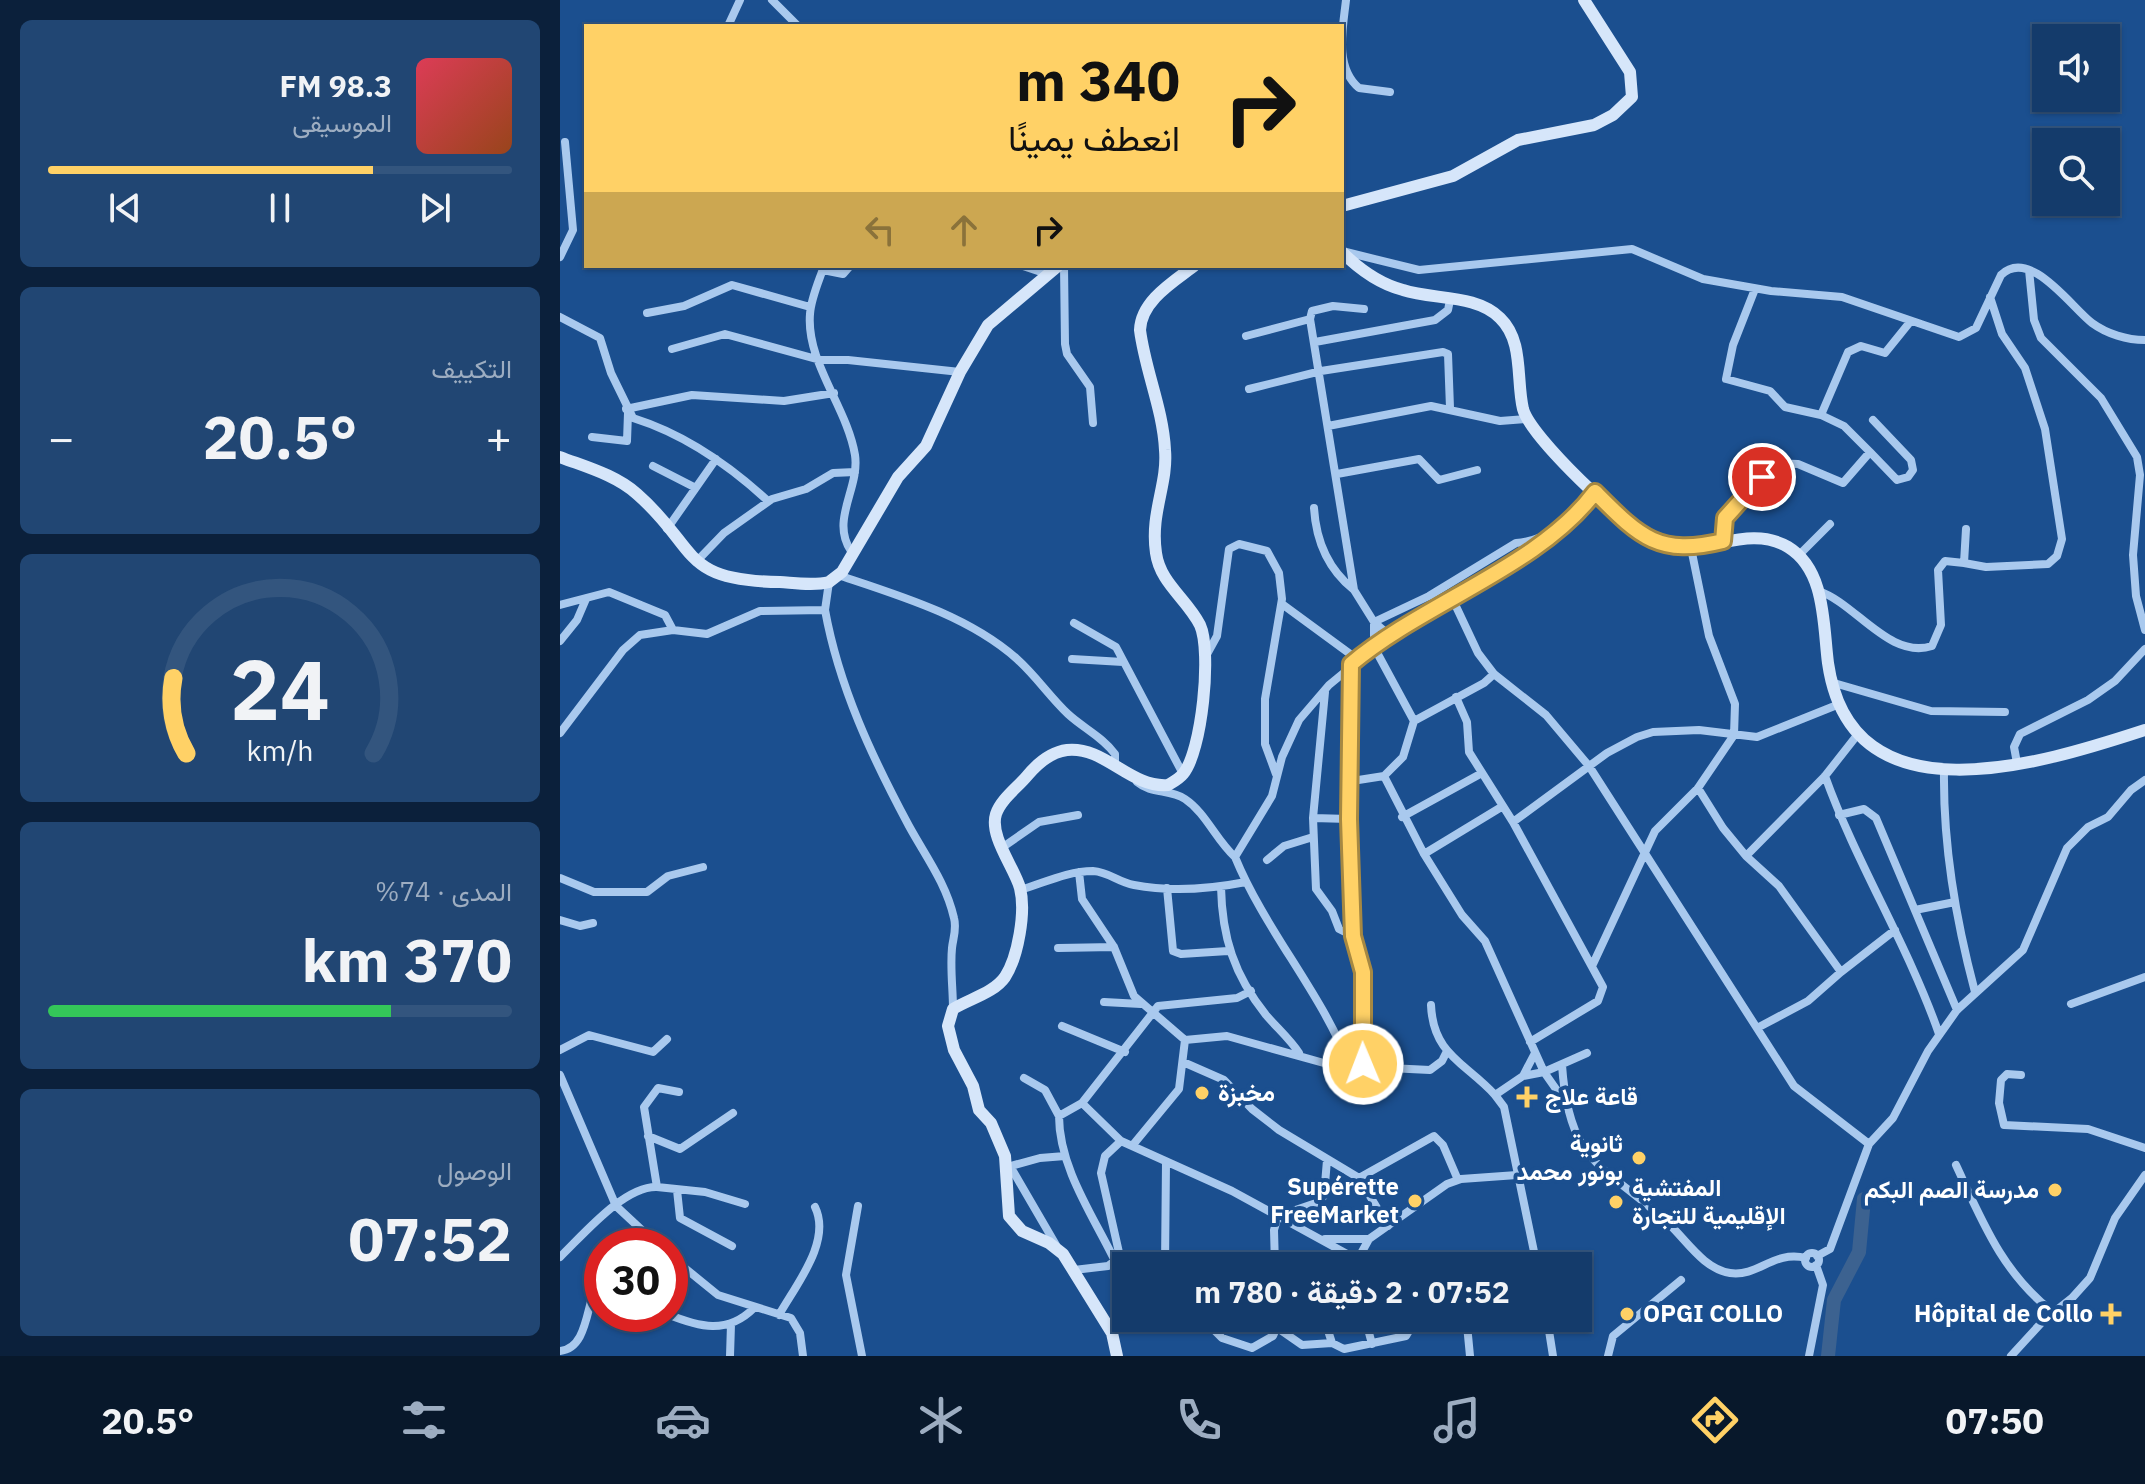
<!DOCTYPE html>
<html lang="ar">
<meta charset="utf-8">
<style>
body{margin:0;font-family:"IBM Plex Sans",Vazirmatn,sans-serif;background:#214673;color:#f1f3f6;direction:rtl;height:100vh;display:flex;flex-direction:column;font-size:30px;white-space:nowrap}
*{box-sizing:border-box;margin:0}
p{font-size:26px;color:#9dadc1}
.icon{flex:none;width:44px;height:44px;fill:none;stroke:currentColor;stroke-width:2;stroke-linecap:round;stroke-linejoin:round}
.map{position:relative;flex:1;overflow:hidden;direction:ltr}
.panel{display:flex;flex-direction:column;gap:20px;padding:20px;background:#0b203b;width:560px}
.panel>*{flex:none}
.top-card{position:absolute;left:24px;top:24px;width:760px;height:244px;border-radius:0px;box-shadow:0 2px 6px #0004,0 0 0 2px #33557e;direction:rtl;background:#ffd166;color:#111;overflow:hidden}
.tools{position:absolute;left:1472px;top:24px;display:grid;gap:16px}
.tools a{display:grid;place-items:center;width:88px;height:88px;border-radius:0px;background:#143b6b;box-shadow:0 2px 6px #0004,0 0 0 2px #33557e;font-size:40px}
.speed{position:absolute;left:24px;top:1228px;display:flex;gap:16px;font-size:40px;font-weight:700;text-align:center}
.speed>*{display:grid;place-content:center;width:104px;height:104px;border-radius:50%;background:#143b6b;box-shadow:0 2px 6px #0004,0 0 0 2px #33557e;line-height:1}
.speed .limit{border:12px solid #d22;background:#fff;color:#111}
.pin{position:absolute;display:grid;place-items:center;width:68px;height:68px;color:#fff;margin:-34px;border:4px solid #fff;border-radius:50%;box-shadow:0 2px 8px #0007}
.me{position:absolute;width:88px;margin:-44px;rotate:359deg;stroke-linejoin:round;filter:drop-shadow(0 0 6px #0008)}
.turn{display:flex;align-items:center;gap:28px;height:168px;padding:0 32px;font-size:36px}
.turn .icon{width:104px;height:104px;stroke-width:2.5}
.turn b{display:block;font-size:56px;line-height:68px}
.lanes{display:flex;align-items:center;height:76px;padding:0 32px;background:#0003;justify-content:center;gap:40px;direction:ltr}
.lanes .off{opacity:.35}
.big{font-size:60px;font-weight:700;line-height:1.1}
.panel .tile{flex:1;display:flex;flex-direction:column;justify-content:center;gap:12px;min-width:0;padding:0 28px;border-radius:12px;background:#214673}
.panel .dial{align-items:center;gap:0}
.dial svg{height:208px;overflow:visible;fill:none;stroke:#33557e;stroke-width:7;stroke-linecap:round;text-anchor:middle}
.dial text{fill:#f1f3f6;stroke:none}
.song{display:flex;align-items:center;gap:24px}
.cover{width:96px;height:96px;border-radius:12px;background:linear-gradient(135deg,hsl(350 70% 55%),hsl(20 70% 35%))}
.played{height:8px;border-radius:4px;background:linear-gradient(90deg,#ffd166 70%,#33557e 70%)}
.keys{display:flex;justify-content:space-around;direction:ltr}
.heat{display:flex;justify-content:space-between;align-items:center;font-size:44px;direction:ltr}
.charge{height:12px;border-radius:6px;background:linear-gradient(90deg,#34c759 74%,#33557e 0)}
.trip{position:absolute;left:552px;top:1252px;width:480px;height:80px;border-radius:0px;background:#143b6b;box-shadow:0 2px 6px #0004,0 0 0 2px #33557e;font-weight:700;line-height:80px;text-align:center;direction:rtl}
.tab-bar{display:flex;height:128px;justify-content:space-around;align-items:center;background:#08182b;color:#9dadc1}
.tab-bar .icon{width:56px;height:56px}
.tab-bar .on{color:#ffd166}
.tab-bar b{font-size:36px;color:#f1f3f6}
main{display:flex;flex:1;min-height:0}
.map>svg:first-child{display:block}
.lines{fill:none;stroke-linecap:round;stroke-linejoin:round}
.river{stroke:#3c6290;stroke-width:14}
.street{stroke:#a9c9ee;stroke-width:8}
.secondary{stroke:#d6e6fa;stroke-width:12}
.route-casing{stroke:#a68842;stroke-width:20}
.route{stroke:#ffd166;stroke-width:14}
.poi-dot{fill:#ffd166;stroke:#1b4f8f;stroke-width:3}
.labels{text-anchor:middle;stroke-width:8;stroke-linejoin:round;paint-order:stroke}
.poi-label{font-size:24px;font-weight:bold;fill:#fff;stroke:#1b4f8f;text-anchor:start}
</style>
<main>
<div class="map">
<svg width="1585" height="1356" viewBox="0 0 1585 1356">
<rect width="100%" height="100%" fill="#1b4f8f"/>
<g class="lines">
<path class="river" d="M1268,1356L1274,1300L1299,1252L1304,1199"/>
<path class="street" d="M212,0L238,26
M786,0C783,28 774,67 799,88L830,92
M168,26L180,0
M782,251L859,270L1072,249L1143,279L1211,291L1282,297L1399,337L1416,328L1441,275C1470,247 1511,307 1532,323C1547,334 1567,340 1585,340
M0,257L13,230L5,142
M264,266C259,281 251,298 250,314C246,362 287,407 295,455C300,488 270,520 291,551
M463,266L487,274
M504,266L505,344L507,354L530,387L533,423
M263,270L283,274L290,266
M1469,270L1474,320L1481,338L1541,398L1577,457L1580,475L1573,555L1576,596L1585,630
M1195,289L1173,345L1166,379L1210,391L1225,407L1261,415
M804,309L773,306L752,311L750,319L794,590L814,622L830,636
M87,313L124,306L172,285L250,307
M0,317L40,338L51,373L73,418C124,434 169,465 208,501
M686,336L750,319
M755,342L875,320L888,310L890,300
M112,349L165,334L260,360H288L400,372
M689,389L761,371L883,352L888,354L890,408
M66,409L132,395L224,401L274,393
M768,426L871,406L940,421L967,419
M32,437L67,441L68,413
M1310,452L1284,426L1261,415L1288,352L1301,346L1325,353L1350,322
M93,466L134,487
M777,474L859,459L879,480L917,470
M754,508C756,541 769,570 794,590
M107,529L156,459
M1163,541L1165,518L1215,463L1238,464L1283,483L1310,452L1337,480L1348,477L1353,470L1351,460L1313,420
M1238,556L1270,524
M136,562L164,533L212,499L246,489L273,473L295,472
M1404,563L1426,567L1488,564L1497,556L1502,539L1485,429L1465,368L1442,334L1430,297
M278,575C338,595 409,616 457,659C476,676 490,697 508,714C523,728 543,737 555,754V766
M1258,591C1295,602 1329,660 1372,646L1381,625L1378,570L1385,561L1404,563L1406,529
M722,604L797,659
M0,605L49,592L105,615L113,630
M265,610C279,687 312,757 349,826C366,857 386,883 394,918C397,929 393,938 392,948C390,968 393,989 393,1009
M514,623L556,647L623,774
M0,641L17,620L26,599
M646,656L657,636L669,549L679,544L707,551L719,573L722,599L705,699V744L716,774
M512,659L563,662
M791,664L792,781L824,776
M934,674L986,715L1029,766L1234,1086L1309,1144L1270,1249L1257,1256
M1274,683L1371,711L1445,712
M765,692L753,818L789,819
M896,697L907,722L909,752L953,822L1043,987L1038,1001L970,1042
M854,721L924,683L934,674L918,653L893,600
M0,733L63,650L80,635L113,630L147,634L200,611L265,610L269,582
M1457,763L1454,747L1460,734L1528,700L1555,681L1585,649
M1384,771C1383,845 1396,921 1415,992
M1265,776C1297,865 1348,945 1379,1034
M792,781L789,819L793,936L803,972V1064
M577,782C591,794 610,789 625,799C646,813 656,840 675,857L712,796L722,757L739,720L769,685L837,629L875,607L893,600L991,537L1001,526
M1138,788L1163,828L1186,856L1219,886L1281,972L1335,930
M1279,815L1304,809L1316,818L1397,1010
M842,817L922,773
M753,818L756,889L772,911L779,929L793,936
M953,822L1047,753L1077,737L1093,732L1139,730L1197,737L1277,705
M443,847L479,822L518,815
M864,854L943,806
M1186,856L1265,776L1298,734
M675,857C705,930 760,991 789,1064
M707,860L724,846L753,837
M519,872L522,899L554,947L574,996L625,1040L667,1036L771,1065L803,1064L829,1068L870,1070L882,1061L886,1053
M0,878L34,892H87L108,876L143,867
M661,887C662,937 674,975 706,1015C717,1028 730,1039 739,1053
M607,888L613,951L621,954L668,951
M460,890C484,883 507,871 533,871C549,872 558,882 574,885C610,892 650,889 686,882
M1355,910L1395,902
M0,920L20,926L33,923
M498,948L554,947
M1033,964L1095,831L1138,788L1174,735L1175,704L1149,636L1131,548
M544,1002L581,1004
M1511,1004L1585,977
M871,1005C873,1055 906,1063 935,1095
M502,1026L565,1052
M1199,1027L1248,1001L1281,972
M0,1050L29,1035L93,1052L107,1039
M1027,1053L984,1072L925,941L902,915L864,854L824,776L843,757L854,721L814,647V622L869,596L956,543C988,541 1017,517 1035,492
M623,1062L664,1080L692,1109L719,1130L799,1178L828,1226
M1002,1065C1009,1167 1045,1164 1109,1224C1127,1241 1144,1269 1170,1273C1199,1277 1213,1250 1246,1258
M0,1075L56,1206L99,1246
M1461,1075L1447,1074L1441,1080L1439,1103L1444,1125L1528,1129L1585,1148
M963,1076L975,1053
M464,1078L485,1090L499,1116
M522,1103L499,1116C499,1168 534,1217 556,1263
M88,1136L120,1149L173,1113
M561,1141L522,1103L598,1006L677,998L691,991
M1309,1144L1333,1118L1368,1051L1397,1010L1463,950L1507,848L1528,827L1548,817L1571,790L1585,780
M572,1146L619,1089L625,1040
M1396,1165C1422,1221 1443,1274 1493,1312
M450,1166L496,1245
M447,1167L480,1158L505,1156
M799,1178L874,1136L883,1145L898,1180
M97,1187L145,1192L185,1204
M117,1190L120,1218L172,1246
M298,1206L286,1275L302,1356
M765,1239H809
M1245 1260a7 7 0 1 1 14 0a7 7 0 1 1-14 0Z
M110,1256L158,1295L231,1318L240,1333L243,1356
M0,1257C24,1234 64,1186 97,1187L84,1107L98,1088L119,1092
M560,1257H566L570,1266
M798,1259L809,1239L887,1184L901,1179L957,1175
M605,1266L606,1162
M715,1266L714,1230L718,1216L756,1203L764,1196L767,1160
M977,1266L944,1107L935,1095L963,1076L984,1072L1003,1099
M514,1270L548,1266L560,1257L541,1173L545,1156L561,1141L672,1191L809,1266
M107,1314C139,1327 167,1335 194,1308
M219,1315C235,1286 272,1242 255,1207
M592,1318L595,1321
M642,1318L662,1338L692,1348L713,1336L721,1318
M764,1318L772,1343
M805,1318L812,1344
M902,1318L907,1325L910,1356
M987,1318L993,1356
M719,1329L742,1345L772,1343L784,1349L846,1336L849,1331L844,1318
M0,1351C31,1348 25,1296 42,1275
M170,1356L171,1324
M1048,1356L1053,1336L1121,1280
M1249,1356L1263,1285L1256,1265
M1451,1356L1483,1321L1512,1298L1530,1278L1555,1218L1585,1175"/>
<path class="secondary" d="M782,206L893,176L958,140L1034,125L1053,115L1072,97L1070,72L1024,0
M782,252C798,268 820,284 843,290C873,300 916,294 940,318C964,341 956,379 963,409C971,438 1065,526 1093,541C1136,564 1184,521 1228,547C1266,570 1263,625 1268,663C1291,824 1481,764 1585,730
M0,457C26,467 56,475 77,494C139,548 119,581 220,582C235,583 254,586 269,582L282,572L338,477L366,446L400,372L428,325L498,266
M557,1356L552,1333L503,1254L489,1243L462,1231L449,1216L445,1156L431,1123L419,1110L413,1086L394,1050L388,1026L393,1009C409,999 434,993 445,977C458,957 466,912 460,888C454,867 429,836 436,814C441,799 458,787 467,776C477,764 491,752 507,750C545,746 570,788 608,785C613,782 619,779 623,774C642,752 652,651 640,625C627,599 600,583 596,553C590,513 608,484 605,450C603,409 585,370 580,330C581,301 613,282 634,266"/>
</g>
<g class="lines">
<g class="route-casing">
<path id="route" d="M803,1064V972L793,936L789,819L791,664C863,603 980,566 1035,492C1079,536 1098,557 1163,541L1165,518L1202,477"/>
</g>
<use href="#route" class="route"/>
</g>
<g class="poi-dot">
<circle cx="642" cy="1093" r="8"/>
<path d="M963 1085h8v8h8v8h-8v8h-8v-8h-8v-8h8z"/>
<circle cx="1079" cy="1158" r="8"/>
<circle cx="1495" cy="1190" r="8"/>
<circle cx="855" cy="1201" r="8"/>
<circle cx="1056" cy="1202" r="8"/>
<circle cx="1067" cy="1314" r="8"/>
<path d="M1547 1302h8v8h8v8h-8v8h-8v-8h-8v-8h8z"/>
</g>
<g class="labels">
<g class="poi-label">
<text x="658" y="1101">مخبزة</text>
<text x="985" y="1105">قاعة علاج</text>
<text x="1063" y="1152" text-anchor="end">ثانوية<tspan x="1063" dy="28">بونور محمد</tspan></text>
<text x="839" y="1195" text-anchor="end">Supérette<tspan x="839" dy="28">FreeMarket</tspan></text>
<text x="1072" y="1196">المفتشية<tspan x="1072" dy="28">الإقليمية للتجارة</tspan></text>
<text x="1479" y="1198" text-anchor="end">مدرسة الصم البكم</text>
<text x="1083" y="1322">OPGI COLLO</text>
<text x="1533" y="1322" text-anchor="end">Hôpital de Collo</text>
</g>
</g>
</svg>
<div class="tools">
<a><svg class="icon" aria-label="sound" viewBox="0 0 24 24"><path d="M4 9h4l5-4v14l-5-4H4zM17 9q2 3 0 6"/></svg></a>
<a><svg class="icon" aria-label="search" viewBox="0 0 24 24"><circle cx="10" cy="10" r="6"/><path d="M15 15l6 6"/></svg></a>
</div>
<div class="speed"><div class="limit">30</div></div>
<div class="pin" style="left:1202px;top:477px;background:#d93025"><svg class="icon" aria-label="arrive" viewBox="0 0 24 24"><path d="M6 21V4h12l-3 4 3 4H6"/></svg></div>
<svg class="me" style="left:803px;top:1064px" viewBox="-20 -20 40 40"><circle r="17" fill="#ffd166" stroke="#fff" stroke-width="3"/><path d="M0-11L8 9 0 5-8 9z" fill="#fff"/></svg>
<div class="trip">07:52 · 2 دقيقة · 780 m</div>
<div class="top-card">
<div class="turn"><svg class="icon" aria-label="right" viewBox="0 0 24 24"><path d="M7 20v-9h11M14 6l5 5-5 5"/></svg><div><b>340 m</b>انعطف يمينًا</div></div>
<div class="lanes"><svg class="icon off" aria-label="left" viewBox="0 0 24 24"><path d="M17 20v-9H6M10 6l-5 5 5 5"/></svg><svg class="icon off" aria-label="ahead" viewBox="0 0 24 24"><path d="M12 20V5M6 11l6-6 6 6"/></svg><svg class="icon" aria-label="right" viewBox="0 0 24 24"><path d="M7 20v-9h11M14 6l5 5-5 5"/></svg></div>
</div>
</div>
<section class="panel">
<div class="tile">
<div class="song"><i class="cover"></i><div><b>98.3 FM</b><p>الموسيقى</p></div></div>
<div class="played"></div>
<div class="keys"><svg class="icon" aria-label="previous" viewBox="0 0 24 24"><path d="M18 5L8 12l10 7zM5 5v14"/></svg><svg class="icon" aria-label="pause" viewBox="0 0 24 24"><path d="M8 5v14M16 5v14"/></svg><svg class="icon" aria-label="next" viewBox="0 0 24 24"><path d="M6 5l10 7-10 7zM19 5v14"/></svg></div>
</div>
<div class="tile"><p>التكييف</p>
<div class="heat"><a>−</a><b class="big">20.5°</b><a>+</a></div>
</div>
<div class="tile dial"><svg viewBox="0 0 100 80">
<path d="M14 69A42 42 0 1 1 86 69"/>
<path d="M14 69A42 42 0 0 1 9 40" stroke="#ffd166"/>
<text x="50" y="56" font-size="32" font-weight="700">24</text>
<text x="50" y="72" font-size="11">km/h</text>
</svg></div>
<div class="tile"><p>المدى · 74%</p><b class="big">370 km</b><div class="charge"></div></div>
<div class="tile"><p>الوصول</p><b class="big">07:52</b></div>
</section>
</main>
<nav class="tab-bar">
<b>07:50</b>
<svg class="icon on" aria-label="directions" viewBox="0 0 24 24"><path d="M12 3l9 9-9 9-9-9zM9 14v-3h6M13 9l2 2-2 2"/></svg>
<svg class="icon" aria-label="music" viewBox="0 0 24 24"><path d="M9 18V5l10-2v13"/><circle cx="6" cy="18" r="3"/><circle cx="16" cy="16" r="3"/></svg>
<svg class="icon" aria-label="phone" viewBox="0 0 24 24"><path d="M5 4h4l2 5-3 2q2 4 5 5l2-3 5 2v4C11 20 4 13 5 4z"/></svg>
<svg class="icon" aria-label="climate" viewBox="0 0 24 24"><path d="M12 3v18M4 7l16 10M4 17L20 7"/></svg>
<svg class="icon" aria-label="car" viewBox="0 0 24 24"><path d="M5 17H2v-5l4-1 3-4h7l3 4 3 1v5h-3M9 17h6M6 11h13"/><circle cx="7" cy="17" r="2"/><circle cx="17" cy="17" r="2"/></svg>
<svg class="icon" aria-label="filters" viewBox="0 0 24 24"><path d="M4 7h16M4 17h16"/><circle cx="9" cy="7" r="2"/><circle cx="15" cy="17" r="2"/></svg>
<b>20.5°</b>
</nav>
